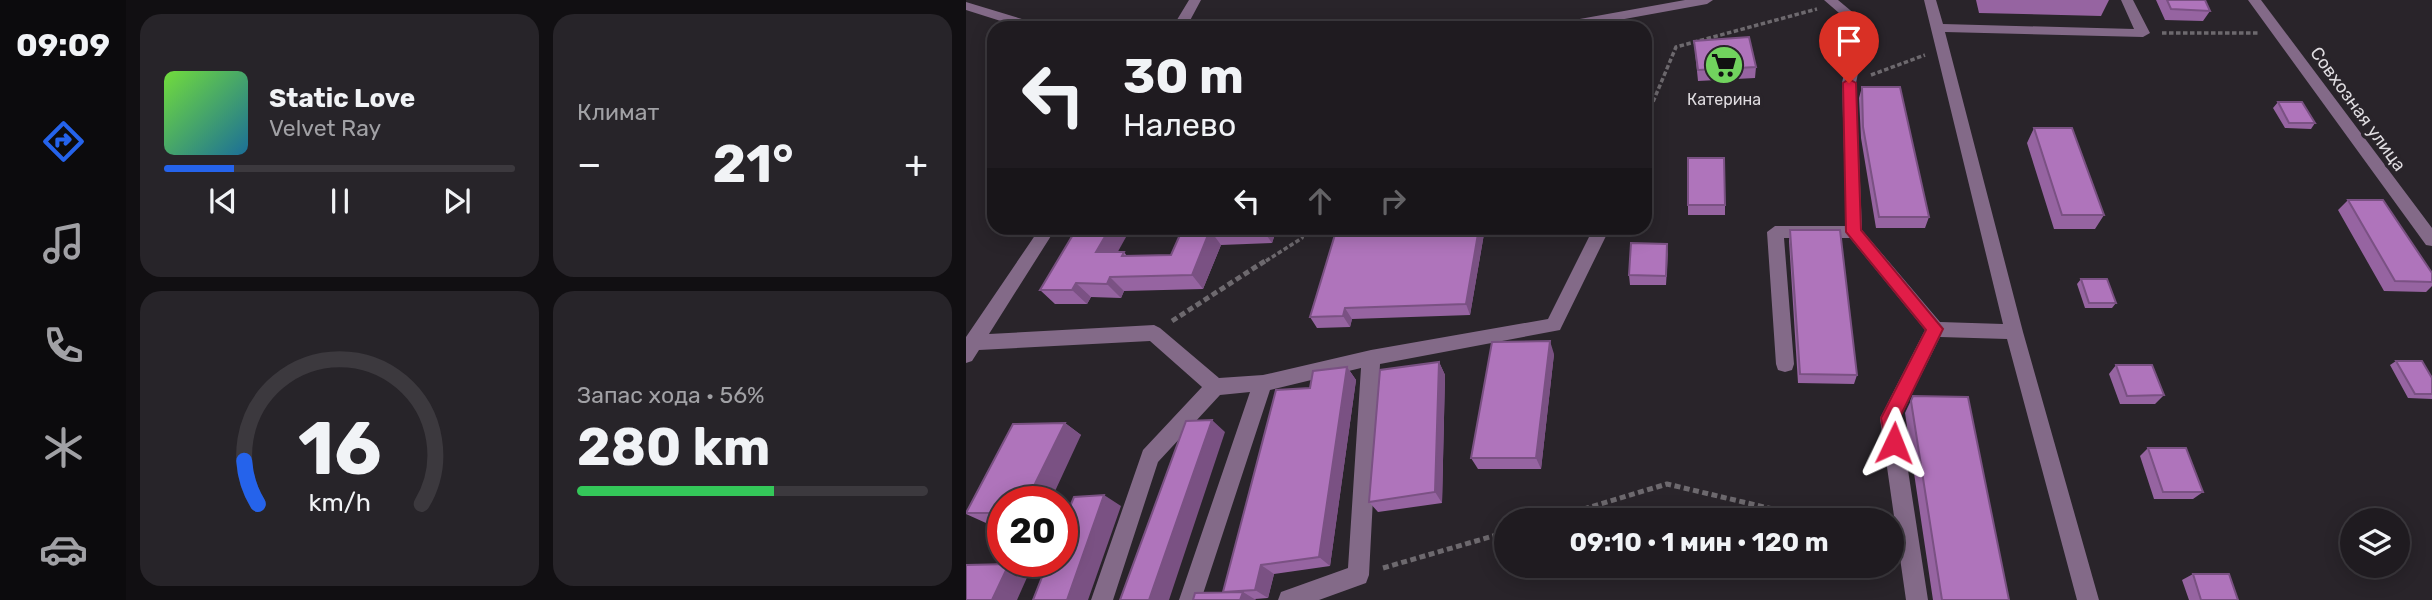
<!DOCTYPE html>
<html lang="ru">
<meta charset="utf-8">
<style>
body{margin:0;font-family:Rubik,sans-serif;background:#272429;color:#f1f3f6;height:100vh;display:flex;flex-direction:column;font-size:26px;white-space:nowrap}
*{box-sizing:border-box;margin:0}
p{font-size:23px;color:#a1a1a5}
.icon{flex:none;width:38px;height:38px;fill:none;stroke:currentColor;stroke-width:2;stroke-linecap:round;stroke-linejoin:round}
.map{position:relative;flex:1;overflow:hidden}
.drawer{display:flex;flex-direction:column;gap:14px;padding:14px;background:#110f12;width:840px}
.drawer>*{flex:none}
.guide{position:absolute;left:21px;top:21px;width:665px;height:214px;border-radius:21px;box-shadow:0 4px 18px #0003,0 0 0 2px #3c393e;background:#1f1b20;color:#f1f3f6;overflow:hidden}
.tools{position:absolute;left:1374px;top:508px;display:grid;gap:14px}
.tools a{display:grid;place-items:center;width:70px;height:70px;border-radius:50%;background:#1f1b20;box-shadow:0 4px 18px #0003,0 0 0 2px #3c393e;font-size:35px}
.speed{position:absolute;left:21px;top:486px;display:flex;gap:14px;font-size:35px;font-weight:700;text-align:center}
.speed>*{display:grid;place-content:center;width:91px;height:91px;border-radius:50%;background:#1f1b20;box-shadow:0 4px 18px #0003,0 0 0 2px #3c393e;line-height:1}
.speed .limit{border:10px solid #d22;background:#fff;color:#111}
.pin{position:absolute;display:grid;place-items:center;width:60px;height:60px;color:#fff;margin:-72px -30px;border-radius:50% 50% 50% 0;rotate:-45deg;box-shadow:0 0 7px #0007}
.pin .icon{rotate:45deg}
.me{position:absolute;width:77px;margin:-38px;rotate:2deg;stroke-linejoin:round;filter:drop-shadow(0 0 5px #0008)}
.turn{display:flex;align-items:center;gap:24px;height:147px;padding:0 21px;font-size:32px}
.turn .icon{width:91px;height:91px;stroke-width:2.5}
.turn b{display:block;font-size:49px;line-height:60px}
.lanes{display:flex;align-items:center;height:66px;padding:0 21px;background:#0003;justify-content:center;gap:35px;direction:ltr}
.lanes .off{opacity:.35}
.big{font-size:52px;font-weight:700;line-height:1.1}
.drawer .widget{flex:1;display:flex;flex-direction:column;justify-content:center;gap:10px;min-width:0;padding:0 24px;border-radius:21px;background:#272429}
.drawer .dial{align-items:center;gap:0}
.dial svg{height:182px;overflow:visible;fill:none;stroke:#3c393e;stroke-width:7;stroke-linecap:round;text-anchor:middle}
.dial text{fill:#f1f3f6;stroke:none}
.song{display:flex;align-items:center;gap:21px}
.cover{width:84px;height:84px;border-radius:10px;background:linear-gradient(135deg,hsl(100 70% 55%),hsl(200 70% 35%))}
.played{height:7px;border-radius:4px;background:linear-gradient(90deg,#2563eb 20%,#3c393e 20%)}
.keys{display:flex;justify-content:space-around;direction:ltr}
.heat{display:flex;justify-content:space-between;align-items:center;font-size:38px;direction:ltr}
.charge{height:10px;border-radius:5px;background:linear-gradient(90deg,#34c759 56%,#3c393e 0)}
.drawer .tiles{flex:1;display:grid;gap:14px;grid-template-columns:repeat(2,1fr)}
.trip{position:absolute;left:528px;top:508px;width:410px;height:70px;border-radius:35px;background:#1f1b20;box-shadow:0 4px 18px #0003,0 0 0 2px #3c393e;font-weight:700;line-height:70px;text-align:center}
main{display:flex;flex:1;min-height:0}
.menu{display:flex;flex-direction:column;width:126px;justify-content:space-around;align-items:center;background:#0c0b0d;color:#a1a1a5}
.menu .icon{width:49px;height:49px}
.menu .on{color:#2563eb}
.menu b{font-size:32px;color:#f1f3f6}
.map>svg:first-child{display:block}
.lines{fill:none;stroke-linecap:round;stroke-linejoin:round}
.path-far1{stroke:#6d696e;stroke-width:3.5;stroke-dasharray:4.5 2.5;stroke-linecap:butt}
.path{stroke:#6d696e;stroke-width:5;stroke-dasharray:6 3.5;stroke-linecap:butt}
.minor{fill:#836a88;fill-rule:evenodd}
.wall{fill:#9664a1}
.shaded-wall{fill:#7a5183}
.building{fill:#af74bb;stroke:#7a5183;stroke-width:2}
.route{fill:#e11d48;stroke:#92132f;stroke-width:2}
.labels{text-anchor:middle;stroke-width:7;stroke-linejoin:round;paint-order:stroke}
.far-poi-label{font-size:16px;fill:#dfdce0;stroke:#29242a}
.street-label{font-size:18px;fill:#dfdce0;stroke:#29242a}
</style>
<main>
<nav class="menu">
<b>09:09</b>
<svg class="icon on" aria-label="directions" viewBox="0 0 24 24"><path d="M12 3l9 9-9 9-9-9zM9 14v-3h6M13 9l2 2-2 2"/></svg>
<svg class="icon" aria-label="music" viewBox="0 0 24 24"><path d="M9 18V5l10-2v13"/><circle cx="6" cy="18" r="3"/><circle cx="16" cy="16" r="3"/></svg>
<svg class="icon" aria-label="phone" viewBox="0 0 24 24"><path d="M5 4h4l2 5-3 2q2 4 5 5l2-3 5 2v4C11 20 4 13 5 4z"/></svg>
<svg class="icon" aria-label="climate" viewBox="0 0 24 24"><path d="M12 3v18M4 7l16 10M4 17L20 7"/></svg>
<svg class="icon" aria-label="car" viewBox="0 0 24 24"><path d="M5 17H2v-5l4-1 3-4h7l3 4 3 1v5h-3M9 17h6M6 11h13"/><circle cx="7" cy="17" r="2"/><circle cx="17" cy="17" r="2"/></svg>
</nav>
<section class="drawer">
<div class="tiles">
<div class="widget">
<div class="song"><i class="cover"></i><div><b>Static Love</b><p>Velvet Ray</p></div></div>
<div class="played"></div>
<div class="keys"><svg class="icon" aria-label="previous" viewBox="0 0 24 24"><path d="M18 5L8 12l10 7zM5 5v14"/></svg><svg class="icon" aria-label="pause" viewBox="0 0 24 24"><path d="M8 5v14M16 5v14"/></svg><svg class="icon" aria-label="next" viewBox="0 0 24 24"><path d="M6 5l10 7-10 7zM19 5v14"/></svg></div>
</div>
<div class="widget"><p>Климат</p>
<div class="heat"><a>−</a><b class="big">21°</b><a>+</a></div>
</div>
<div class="widget dial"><svg viewBox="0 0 100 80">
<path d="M14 69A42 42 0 1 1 86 69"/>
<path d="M14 69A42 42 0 0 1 8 50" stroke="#2563eb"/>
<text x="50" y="56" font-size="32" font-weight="700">16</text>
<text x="50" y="72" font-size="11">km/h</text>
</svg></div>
<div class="widget"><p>Запас хода · 56%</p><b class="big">280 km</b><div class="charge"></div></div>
</div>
</section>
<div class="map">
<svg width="1466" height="600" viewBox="0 0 1466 600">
<rect width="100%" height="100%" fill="#29242a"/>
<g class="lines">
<path class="path-far1" d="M1196,33H1292
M905,75L959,55
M679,121L710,47L851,9
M300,261L336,238L339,228"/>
<path class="path" d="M206,321L302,259
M581,520L701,484L832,515L918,516
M417,568L541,532"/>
<path class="minor" d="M223,0H235L220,28H206Z
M719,0H747L741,4L609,28H579L586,24Z
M858,0H872L902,25L890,83L896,230L974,322L1037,324L958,0H970L977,24L1168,29L1155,0H1167L1184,33L1177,37L979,32L1057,332L1133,600H1111L1041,339L974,337L934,418L962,600H940L914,418L959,330L884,238H818L828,364L826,370L819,372L812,370L810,364L801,232L809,226H880L876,83L888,26Z
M1282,0H1295L1466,228V246L1460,245Z
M0,2L76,25L78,28H57L0,10Z
M74,228H90L23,334L188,325L194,328L253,378L297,375L405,350L582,319L626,231H638L640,236L594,330L414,364L403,575L400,583L353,600H312L315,592L382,568L395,368L304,390L235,600H213L284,392L254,395L192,462L147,600H125L177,450L236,387L184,341L13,350L6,361L0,363V337Z"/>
</g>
<path class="wall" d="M1010,0H1143L1135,16L1013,13Z
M1190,0H1239L1244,11L1237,21L1199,20Z
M728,41L790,67L789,78L732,81Z
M896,87L963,217L959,228H910L895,138L893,98Z
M1312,102L1349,123L1345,129L1319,128L1307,108Z
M1068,128L1138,215L1129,229H1088L1061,143Z
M722,158L759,205V215H722Z
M1382,200L1466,273V286L1460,292L1418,291L1372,210Z
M217,228H311L306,243L255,245L237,289L158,291L155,298L125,297L121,304H89L74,290L151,252H158L161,256L205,255Z
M371,228H519L504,315L386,319L384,327L351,328L344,317Z
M824,230L891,375L888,384L832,383L823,241Z
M701,244L700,285H664L663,275Z
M1115,279L1150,303L1146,308H1119L1111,284Z
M588,354L575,469H512L505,458Z
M1430,361L1466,378V399L1442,398L1424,365Z
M473,362L479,375L476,503L412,512L403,502Z
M1150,365L1198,395L1189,404H1154L1143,374Z
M381,367L390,380L364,566L308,574L302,598L289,599L290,600L257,592L344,388Z
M947,396L1043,600H967L939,413Z
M99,423L115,435L37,502V523H20L0,514Z
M1182,448L1237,492L1227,499H1188L1174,456Z
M1227,574L1272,600H1223L1216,580Z"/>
<path class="shaded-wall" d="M144,228H165L144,266L130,252Z
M296,228H311L306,243L296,229Z
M513,228H519L504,315L500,304Z
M244,230L255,245L237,289L226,275Z
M701,244L702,254L700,285V276Z
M144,277L158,291L155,298L141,284Z
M110,283L125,297L121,304L106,290Z
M379,308L386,319L384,327L377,316Z
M584,341L588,354L575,469L570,458Z
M473,362L479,375L476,503L469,492Z
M381,367L390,380L364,566L353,557Z
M246,420L259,432L203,600H183Z
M99,423L115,435L84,502H60Z
M138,495L155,506L122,600H101Z
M43,564L63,573L51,600H26Z
M295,565L308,574L302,598L289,590Z
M277,592L290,600H274Z"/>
<path class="building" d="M1201,0H1239L1244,11L1205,9Z
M783,37L790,67L732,70L728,41Z
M896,87H934L963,217H913L897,127Z
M1312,102H1336L1349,123H1323Z
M1068,128H1106L1138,215H1096Z
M722,158H758L759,205H722Z
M1382,200H1417L1466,273V282L1429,281Z
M111,228H144L130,252H158L156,256L205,255L217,228H296V229L244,230L226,275L144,277L141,284L110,283L106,290H74Z
M371,228H402L401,229L513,228L500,304L379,308L377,316L344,317Z
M824,230H874L891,375L834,374Z
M665,243L701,244L700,276L663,275Z
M1115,279H1141L1150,303H1123Z
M584,341L570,458H505L526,342Z
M1430,361H1456L1466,378V394H1449Z
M473,362L469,492L403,502L414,370Z
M1150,365H1186L1198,395L1161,396Z
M381,367L353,557L295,565L289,590L257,592L310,390L344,388L347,371Z
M947,396L1002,397L1043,600H976L945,401Z
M246,420L183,600H154L220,421Z
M99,423L60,502H37V513H0L47,424Z
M1182,448H1220L1237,492H1197Z
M138,495L101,600H67L82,562H96V526L108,497Z
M43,564L26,600H0V565Z
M1227,574H1263L1272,600H1235Z
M277,592L274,600H227L229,593Z"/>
<path class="route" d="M883,79L890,83L895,230L977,329L933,419L937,443L934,449L928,451L921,449L915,418L960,330L880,232L877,83Z"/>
<defs>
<g id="supermarket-disc" transform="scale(2.0125)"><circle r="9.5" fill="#71d35e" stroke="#29242a"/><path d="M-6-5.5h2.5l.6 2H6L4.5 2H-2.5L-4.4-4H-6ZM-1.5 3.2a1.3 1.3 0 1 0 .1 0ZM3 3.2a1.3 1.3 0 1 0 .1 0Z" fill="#111"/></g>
</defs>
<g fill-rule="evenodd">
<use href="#supermarket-disc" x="758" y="65"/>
</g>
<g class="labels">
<g class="far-poi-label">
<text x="758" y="105">Катерина</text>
</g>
<g class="street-label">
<text transform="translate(1392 109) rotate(54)" y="6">Совхозная улица</text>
</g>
</g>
</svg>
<div class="tools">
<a><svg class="icon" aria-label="layers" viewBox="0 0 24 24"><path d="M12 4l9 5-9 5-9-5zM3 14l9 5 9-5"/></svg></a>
</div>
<div class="speed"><div class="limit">20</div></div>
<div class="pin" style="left:883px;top:83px;background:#d93025"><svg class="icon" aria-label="arrive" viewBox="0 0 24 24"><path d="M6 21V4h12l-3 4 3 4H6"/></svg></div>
<svg class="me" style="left:928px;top:443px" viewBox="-20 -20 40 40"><path d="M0-17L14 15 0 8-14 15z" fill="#e11d48" stroke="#fff" stroke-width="4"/></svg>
<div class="trip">09:10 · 1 мин · 120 m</div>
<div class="guide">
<div class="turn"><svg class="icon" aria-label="left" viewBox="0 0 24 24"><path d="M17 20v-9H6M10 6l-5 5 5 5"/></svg><div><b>30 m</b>Налево</div></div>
<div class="lanes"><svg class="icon" aria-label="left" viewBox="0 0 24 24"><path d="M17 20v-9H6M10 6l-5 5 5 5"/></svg><svg class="icon off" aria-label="ahead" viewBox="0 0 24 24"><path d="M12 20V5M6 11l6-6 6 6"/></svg><svg class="icon off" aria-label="right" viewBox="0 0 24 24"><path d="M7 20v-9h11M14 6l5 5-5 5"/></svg></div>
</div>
</div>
</main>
